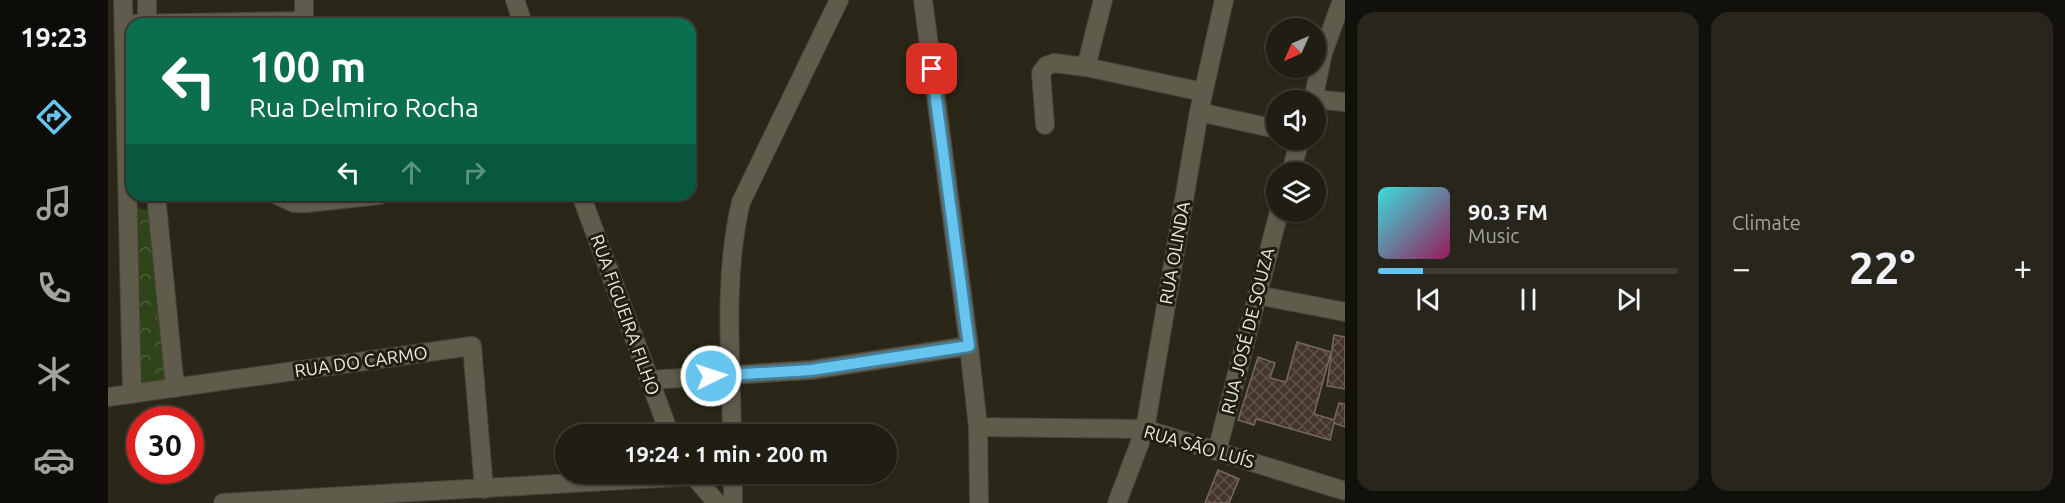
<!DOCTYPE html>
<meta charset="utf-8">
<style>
body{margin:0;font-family:Ubuntu,sans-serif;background:#28261c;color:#f1f3f6;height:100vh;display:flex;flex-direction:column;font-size:22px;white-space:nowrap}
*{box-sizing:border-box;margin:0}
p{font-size:20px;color:#a2a2a0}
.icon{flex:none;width:33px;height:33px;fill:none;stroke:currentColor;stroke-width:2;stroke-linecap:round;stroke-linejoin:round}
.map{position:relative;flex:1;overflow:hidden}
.drawer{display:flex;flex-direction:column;gap:12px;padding:12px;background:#12100a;width:720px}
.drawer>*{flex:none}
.banner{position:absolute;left:18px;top:18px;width:570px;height:183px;border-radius:18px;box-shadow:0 2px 4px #0004,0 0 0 2px #3d3b33;background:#0b6e4f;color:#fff;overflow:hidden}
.needle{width:39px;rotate:225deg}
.fabs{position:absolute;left:1158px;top:18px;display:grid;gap:12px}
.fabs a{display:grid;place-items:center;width:60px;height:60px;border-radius:50%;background:#201d13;box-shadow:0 2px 4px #0004,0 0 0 2px #3d3b33;font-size:30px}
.speed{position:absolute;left:18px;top:406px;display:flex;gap:12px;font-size:30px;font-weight:700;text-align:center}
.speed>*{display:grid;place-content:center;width:78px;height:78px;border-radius:50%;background:#201d13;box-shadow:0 2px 4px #0004,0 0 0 2px #3d3b33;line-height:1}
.speed .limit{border:9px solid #d22;background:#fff;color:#111}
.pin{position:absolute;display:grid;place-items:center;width:51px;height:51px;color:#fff;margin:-26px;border-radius:12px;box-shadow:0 3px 9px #0006}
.me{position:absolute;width:66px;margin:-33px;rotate:86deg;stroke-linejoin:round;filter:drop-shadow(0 0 4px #0008)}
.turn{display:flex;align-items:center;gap:21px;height:126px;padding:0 24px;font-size:27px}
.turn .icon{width:78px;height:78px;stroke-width:2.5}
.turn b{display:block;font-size:42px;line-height:51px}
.lanes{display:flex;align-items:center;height:57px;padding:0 24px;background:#0003;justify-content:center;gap:30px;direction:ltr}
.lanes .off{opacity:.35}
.big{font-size:45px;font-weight:700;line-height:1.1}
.drawer .widget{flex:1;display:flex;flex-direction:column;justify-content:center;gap:9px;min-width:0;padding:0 21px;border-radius:18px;background:#28261c}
.song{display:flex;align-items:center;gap:18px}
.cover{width:72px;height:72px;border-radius:9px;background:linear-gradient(135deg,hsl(180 70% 55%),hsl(330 70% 35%))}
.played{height:6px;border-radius:3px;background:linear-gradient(90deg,#67c4ef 15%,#3d3b33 15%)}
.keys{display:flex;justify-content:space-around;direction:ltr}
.heat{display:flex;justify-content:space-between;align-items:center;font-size:33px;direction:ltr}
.drawer .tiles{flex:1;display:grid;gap:12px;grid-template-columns:repeat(2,1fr)}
.trip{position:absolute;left:447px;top:424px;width:342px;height:60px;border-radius:30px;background:#201d13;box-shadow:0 2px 4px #0004,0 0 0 2px #3d3b33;font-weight:700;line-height:60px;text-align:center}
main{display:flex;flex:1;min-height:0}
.dock{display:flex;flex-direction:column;width:108px;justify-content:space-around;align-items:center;background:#0d0c08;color:#a2a2a0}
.dock .icon{width:42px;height:42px}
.dock .on{color:#67c4ef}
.dock b{font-size:27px;color:#f1f3f6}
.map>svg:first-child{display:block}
.park{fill:url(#park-crowns)}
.building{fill:url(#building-cross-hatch);stroke:#77685e;stroke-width:1.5}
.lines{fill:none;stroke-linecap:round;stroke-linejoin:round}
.minor-casing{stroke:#474439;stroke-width:20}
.minor{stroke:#5f5c4c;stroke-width:18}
.route-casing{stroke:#437f9b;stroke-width:15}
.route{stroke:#67c4ef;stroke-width:10}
.labels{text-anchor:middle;stroke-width:6;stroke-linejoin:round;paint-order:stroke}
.street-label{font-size:18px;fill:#eae9df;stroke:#201e10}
</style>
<main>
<nav class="dock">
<b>19:23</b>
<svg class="icon on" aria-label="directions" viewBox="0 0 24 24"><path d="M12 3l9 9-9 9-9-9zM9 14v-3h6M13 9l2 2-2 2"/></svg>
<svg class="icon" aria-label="music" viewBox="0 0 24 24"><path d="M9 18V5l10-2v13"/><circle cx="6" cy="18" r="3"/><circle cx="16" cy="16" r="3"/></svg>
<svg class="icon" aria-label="phone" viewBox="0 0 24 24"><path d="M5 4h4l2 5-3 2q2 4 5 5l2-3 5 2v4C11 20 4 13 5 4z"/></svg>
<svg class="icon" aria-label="climate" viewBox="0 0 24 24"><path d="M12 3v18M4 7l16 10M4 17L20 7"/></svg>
<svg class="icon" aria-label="car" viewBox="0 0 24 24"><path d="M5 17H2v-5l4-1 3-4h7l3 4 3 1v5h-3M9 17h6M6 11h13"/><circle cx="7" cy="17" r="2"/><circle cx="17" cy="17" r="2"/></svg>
</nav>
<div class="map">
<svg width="1237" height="503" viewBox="0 0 1237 503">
<defs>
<pattern id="park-crowns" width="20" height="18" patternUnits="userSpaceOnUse" patternTransform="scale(1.5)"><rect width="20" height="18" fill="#304419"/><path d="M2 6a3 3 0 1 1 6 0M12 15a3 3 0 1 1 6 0" fill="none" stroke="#4e5f3a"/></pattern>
<pattern id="building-cross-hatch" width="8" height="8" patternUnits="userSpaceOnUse" patternTransform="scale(1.5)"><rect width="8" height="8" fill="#44362d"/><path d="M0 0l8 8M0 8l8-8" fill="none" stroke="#5f534b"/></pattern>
</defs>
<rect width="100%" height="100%" fill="#2a2719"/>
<path class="park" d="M29,208L44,211L58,381L32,385Z"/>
<path class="building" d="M1226,335L1237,337V389L1219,386Z
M1189,342L1223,352L1206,414L1226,420L1231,403L1237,404V427L1226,423L1222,440L1148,419L1146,425L1130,420L1150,357L1167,363L1162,378L1178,382Z
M1110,470L1131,479L1121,503H1097Z"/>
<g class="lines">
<g class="minor-casing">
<path id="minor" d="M15,0L24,394
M39,0V24
M407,0L415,24
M815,0L861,346L870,427L871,503
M16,24L196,21V0
M978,67L995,0
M1205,99L1237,102
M1205,100L1215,53L1234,0
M1091,112L1168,129
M937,125L933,73L938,66L946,63L978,67L1095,92
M1183,172L1192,140
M48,195L67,388
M169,195L186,203H199L272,195
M473,195L562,435
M1149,295L1237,312
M541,380L703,370L861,346
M0,397L364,346L376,489
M870,427L1037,429L1237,491
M624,435C623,359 615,277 633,202L731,0
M1109,451L1171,212
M584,474L609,503
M625,474V503
M115,503L586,476
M1009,503L1037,429L1091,112L1116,0"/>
</g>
<use href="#minor" class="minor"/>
</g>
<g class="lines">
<g class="route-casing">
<path id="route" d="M603,376L703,370L861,346L824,69"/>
</g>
<use href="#route" class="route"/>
</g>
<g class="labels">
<g class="street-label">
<text transform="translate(1067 253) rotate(-80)" y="6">RUA OLINDA</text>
<text transform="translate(517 315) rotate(70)" y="6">RUA FIGUEIRA FILHO</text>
<text transform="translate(1140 331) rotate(-76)" y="6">RUA JOSÉ DE SOUZA</text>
<text transform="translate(253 362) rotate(-8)" y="6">RUA DO CARMO</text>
<text transform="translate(1091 447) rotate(16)" y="6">RUA SÃO LUÍS</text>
</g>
</g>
</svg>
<div class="fabs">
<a><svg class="needle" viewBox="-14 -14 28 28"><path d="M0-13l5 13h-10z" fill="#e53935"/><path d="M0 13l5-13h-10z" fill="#a2a2a0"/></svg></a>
<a><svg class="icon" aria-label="sound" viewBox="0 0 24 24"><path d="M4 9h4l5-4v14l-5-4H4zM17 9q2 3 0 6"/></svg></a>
<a><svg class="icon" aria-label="layers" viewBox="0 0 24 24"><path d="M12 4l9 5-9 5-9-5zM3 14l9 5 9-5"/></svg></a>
</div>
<div class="speed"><div class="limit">30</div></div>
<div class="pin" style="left:824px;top:69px;background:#d93025"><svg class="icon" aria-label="arrive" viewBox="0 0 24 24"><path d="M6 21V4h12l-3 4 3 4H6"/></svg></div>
<svg class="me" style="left:603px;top:376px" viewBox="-20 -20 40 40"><circle r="17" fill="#67c4ef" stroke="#fff" stroke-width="3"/><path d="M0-11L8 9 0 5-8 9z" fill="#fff"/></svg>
<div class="trip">19:24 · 1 min · 200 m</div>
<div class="banner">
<div class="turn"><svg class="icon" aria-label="left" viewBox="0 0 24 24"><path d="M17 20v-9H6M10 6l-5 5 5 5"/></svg><div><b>100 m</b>Rua Delmiro Rocha</div></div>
<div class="lanes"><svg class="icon" aria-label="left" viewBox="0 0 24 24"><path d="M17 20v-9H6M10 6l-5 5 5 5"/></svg><svg class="icon off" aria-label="ahead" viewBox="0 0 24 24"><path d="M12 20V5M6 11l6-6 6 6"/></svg><svg class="icon off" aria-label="right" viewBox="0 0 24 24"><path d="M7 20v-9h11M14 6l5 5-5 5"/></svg></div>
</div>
</div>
<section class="drawer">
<div class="tiles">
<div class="widget">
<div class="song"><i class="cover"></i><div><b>90.3 FM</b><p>Music</p></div></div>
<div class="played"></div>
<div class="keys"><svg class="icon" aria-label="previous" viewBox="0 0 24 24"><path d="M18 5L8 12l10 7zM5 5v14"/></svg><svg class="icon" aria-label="pause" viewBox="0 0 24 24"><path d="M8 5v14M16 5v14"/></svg><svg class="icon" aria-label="next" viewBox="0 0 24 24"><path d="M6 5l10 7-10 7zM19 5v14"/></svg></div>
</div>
<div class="widget"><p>Climate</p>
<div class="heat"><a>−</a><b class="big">22°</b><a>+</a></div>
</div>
</div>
</section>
</main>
